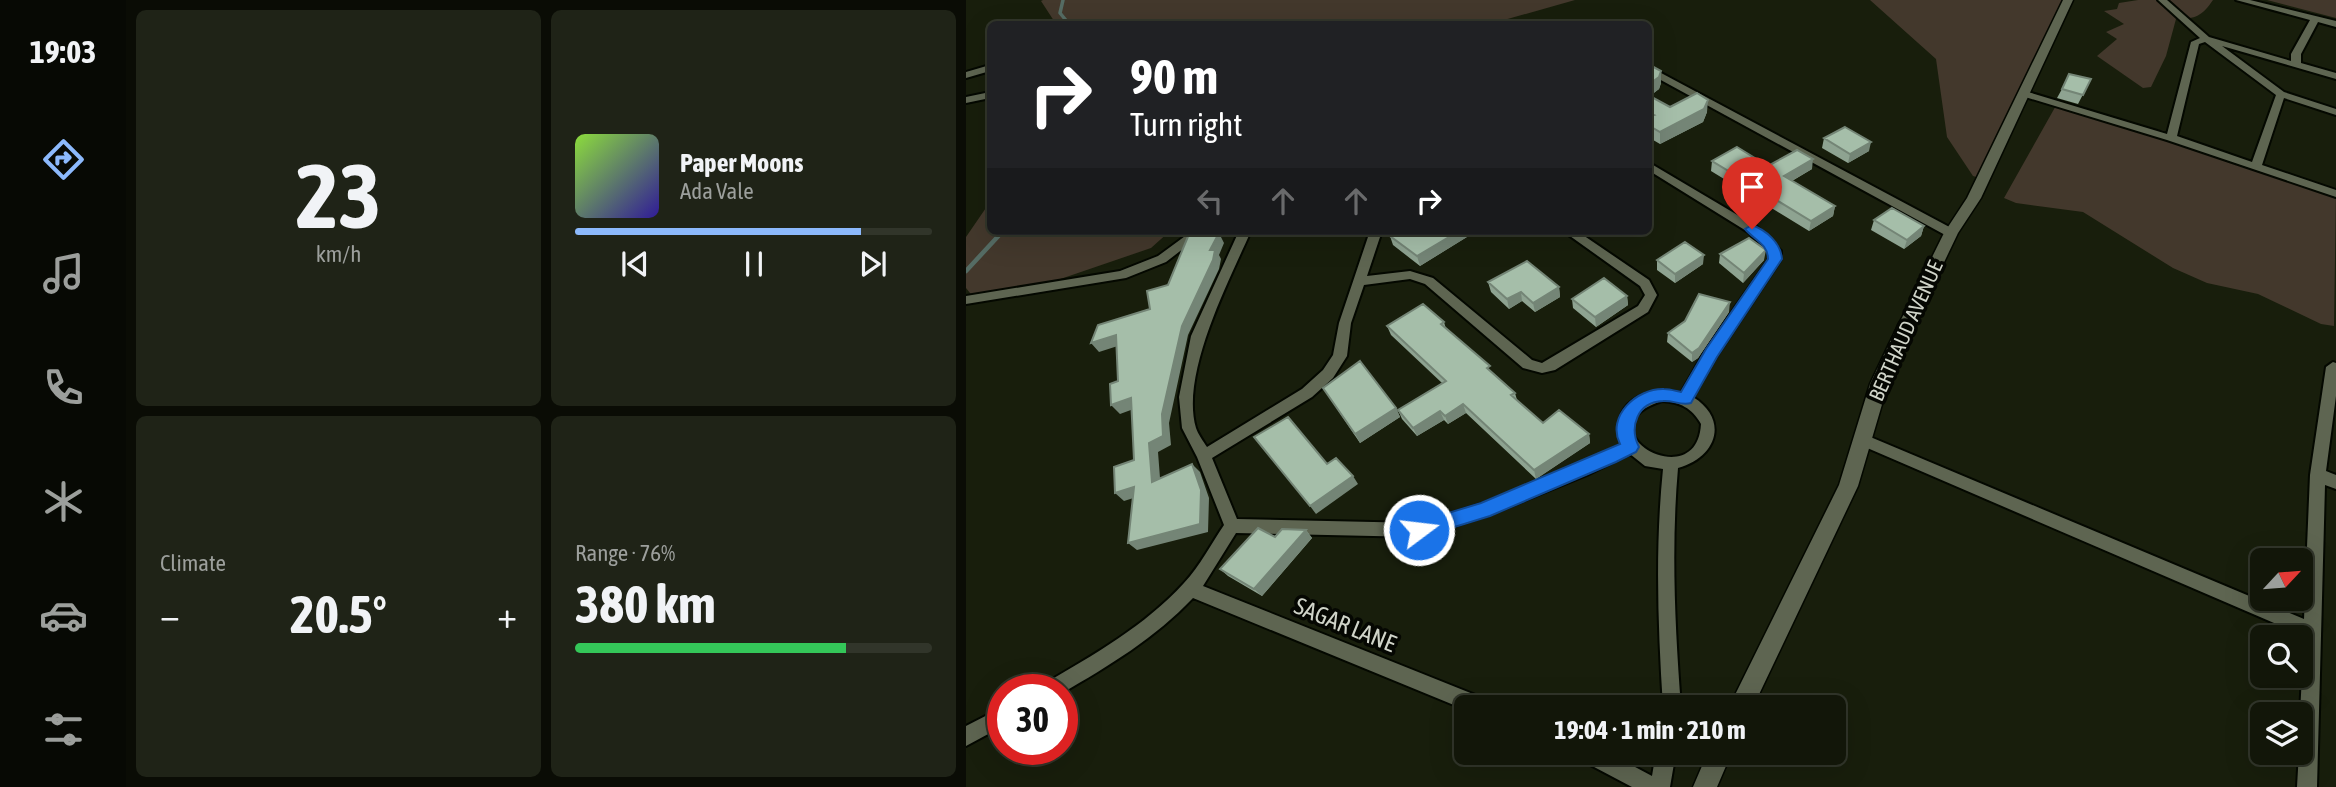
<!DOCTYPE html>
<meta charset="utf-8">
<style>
body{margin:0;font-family:"Asap Condensed",sans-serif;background:#1f2317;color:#f1f3f6;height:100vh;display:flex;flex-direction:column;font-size:26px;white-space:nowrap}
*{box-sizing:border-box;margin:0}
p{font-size:23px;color:#9c9f9c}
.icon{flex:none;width:38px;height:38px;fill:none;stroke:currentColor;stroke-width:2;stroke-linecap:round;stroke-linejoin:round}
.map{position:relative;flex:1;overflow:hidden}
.sheet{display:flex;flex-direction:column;gap:10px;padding:10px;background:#0a0c05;width:840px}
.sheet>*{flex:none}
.hud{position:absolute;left:21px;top:21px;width:665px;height:214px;border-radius:10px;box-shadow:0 7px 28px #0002,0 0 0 2px #31352a;background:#202124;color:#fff;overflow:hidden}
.needle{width:46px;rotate:64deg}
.controls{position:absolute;left:1284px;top:548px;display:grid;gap:14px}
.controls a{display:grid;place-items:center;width:63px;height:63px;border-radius:10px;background:#121609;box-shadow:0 7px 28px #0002,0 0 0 2px #31352a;font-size:35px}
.speed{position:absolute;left:21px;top:674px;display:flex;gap:14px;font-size:35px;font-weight:700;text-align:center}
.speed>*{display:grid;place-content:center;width:91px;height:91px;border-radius:50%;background:#121609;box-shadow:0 7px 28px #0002,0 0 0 2px #31352a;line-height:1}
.speed .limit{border:10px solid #d22;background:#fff;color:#111}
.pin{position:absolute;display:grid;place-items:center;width:60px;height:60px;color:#fff;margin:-72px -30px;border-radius:50% 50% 50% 0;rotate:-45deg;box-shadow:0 0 7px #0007}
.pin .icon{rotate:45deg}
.me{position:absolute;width:77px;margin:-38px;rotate:75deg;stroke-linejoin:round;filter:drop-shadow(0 0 5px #0008)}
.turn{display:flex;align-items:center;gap:24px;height:147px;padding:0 28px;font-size:32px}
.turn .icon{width:91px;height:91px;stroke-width:2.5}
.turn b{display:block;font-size:49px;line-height:60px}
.lanes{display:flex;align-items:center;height:66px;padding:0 28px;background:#0003;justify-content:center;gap:35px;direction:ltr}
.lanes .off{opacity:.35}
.big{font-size:52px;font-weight:700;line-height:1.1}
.sheet .widget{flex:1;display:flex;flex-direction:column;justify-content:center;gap:10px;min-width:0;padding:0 24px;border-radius:10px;background:#1f2317}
.sheet .dial{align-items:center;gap:0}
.dial b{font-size:91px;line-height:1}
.song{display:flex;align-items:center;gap:21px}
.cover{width:84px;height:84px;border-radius:10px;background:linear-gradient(135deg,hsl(90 70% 55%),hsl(250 70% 35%))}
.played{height:7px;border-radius:4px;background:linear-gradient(90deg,#8cb9fc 80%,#31352a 80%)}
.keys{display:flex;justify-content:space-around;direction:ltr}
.heat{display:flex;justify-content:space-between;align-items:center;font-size:38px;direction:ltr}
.charge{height:10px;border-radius:5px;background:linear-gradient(90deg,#34c759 76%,#31352a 0)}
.sheet .tiles{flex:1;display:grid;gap:10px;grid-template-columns:repeat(2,1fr)}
.trip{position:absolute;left:488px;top:695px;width:392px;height:70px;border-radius:10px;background:#121609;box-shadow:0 7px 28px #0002,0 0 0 2px #31352a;font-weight:700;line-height:70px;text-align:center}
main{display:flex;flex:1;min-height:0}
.tab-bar{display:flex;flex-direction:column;width:126px;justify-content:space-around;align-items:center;background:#070904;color:#9c9f9c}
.tab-bar .icon{width:49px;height:49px}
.tab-bar .current{color:#8cb9fc}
.tab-bar b{font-size:32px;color:#f1f3f6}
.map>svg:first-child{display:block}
.green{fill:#43382c}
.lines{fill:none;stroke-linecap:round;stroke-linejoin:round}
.stream-far1{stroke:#556c64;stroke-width:3.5}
.stream{stroke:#556c64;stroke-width:4.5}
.minor-casing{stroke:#040800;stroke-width:4}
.tertiary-casing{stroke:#040800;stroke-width:3}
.minor{fill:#5e6551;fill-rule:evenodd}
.tertiary{fill:#5e6551;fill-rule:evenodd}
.wall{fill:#8ea391}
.shaded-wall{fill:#748576}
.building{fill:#a5bea9;stroke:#748576;stroke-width:2}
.route{fill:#1a73e8;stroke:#114b97;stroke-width:2}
.labels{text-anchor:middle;stroke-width:7;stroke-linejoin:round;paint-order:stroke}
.street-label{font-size:21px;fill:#d0d4c9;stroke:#050702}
.near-street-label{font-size:24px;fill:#d0d4c9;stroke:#050702}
</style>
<main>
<nav class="tab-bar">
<b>19:03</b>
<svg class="icon current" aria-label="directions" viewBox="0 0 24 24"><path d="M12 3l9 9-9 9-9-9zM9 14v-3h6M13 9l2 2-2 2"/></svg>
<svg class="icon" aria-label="music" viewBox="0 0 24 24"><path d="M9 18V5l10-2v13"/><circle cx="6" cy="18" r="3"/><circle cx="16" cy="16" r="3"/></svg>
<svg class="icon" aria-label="phone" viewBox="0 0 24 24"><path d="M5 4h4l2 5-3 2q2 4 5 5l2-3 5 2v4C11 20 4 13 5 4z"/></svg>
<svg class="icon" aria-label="climate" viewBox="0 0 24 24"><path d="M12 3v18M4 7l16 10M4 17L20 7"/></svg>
<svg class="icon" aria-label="car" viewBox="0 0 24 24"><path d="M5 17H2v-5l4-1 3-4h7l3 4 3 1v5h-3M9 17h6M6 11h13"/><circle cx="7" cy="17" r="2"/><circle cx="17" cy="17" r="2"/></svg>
<svg class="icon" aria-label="filters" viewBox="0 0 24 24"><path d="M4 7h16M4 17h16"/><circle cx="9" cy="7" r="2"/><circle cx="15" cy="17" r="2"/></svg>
</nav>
<section class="sheet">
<div class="tiles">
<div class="widget dial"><b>23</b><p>km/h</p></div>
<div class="widget">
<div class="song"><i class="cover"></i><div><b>Paper Moons</b><p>Ada Vale</p></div></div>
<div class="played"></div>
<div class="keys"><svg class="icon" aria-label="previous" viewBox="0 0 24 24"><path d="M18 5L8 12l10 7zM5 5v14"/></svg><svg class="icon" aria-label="pause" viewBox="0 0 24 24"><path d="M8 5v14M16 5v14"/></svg><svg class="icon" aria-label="next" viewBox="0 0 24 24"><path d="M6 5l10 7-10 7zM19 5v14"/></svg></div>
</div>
<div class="widget"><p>Climate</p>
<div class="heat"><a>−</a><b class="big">20.5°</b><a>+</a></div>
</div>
<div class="widget"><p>Range · 76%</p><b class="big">380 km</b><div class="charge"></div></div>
</div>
</section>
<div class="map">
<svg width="1370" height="787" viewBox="0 0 1370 787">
<rect width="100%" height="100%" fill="#181e0c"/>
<path class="green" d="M77,0H609L524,24H90L75,1Z
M904,0H1101L1017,179L1007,176L981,137L970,59Z
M1172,0H1247C1236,16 1230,19 1210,19L1200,56L1185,87L1177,88L1131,56L1151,39L1140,32L1158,24L1138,11L1151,9L1153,3Z
M1301,0H1370V18Z
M1092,102L1138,118L1208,133L1370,193L1368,326L1355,324L1292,294L1241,283L1207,268L1117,212L1050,203L1038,198Z
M24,202V231H204L185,248L74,286L8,298L0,288V237Z"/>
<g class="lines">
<path class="stream-far1" d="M97,0L94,13L103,24"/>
<path class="stream" d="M0,271L37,231"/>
<g class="minor-casing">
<path id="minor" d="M1192,0H1201L1243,37L1325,61V54L1344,20L1270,0H1284L1370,21V27L1352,22L1335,54V63L1370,73V79L1256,46L1318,92L1370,109V115L1318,98L1296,165L1370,190V197L1201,140L1056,96V92H1062L1201,134L1225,42L1234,38ZM1239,42L1310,95L1286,162L1211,136L1233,44Z
M24,65V71L0,78V72Z
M682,66L989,230L991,233L989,236H981L682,73Z
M24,92V98L0,103V97Z
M682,162L790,226L815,251V259L750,357L727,397C764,420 750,458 712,468C705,548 709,627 715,707H697C692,628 689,549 697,469L679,466L664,454L621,475L523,515L453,537L270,533L237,586L522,700L524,707H500V710L227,598C189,638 143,666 96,693V690H75L78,684C127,655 179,626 218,583C234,566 245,544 258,525L231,457L216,428L213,397L225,336L273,231H285C263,281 214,374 230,428C232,434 237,441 241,447L336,389L357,370L367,355L373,323L404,231H416L401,276L444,271L467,278L566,360L576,363L672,306L679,295L674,286L597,231H611L683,280L691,295L682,312L589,370L576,373L557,368L459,284L444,279L398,285L385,323L381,356L367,378L346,397L246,458L271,519L453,523L515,504L611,465L656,444C640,405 682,383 715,393L740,349L803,259V252L782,232L682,170ZM696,401C714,402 726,408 735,424C731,498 612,428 696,401Z
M226,231H240L200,262L160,278L0,304V296L154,271L192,256Z
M1367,362L1370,363V396L1360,471L1370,475V489L1359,485L1351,787H1331L1333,752H1335L1334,714L1338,636L892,444L890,440L892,436L897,434L902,436L1338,619L1344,475L1360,367Z
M37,707V726L0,746V726Z
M611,752H641L686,776L690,752H710L704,787H666L613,759Z"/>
</g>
<g class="tertiary-casing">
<path id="tertiary" d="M1097,0H1107L1015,198L992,233L939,344L922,384L892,486L787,707H763L873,485L904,384L923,344L978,233L1001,198Z
M742,752H766L751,787H727Z"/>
</g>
<use href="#minor" class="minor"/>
<use href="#tertiary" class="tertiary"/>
</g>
<path class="wall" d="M682,64L695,83L693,89L684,96L704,107L741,112L737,122L694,144L682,137Z
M1125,79L1112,104L1091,98L1096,89Z
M858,138L903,151L882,163L856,148Z
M746,161L846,169L826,181L869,206L867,216L843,231L745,171Z
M908,220L958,226L955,236L938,249L905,230Z
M509,232L454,266L427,245L424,236Z
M754,254L798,260L777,283L753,263Z
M691,260L737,264L709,283L691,270Z
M522,282L593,287L594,297L569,312L556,301L543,309L525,292Z
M661,296L662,305L630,327L607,308L606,299Z
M763,312L732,358L726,362L701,342L702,333Z
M478,322L480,329L526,373L549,393L551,400L577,423L623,434L624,443L570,479L500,413L482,424L478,420L451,436L436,419L432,410L476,383L425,335L421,326Z
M357,388L430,408L434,417L394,443Z
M340,530L346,538L296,596L262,576L254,569L309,537Z"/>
<path class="shaded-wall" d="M695,71V83L693,89L682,97V85Z
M742,100L741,112L737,122L694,144V132Z
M905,142L903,151L882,163L884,154Z
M847,159L846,169L817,186L818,176Z
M869,206L867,216L843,231L845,221Z
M958,226L955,236L938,249L941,240Z
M493,231L509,232L454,266L451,256Z
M253,233L258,243L253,255L255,259L253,269L222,335L203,423L205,445L192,452L195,491L186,482L183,443L216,326L244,250Z
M800,250L798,260L777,283L778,273Z
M738,255L737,264L709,283V274Z
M593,287L594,297L569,312L567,303Z
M555,292L556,301L543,309L541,299Z
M661,296L662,305L630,327L629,317Z
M764,302L763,312L732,358L726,362V353Z
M150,335L158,344L133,352L125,343Z
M165,398L173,407L154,414L145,405Z
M497,404L500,413L482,424L479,416Z
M430,408L434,417L394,443L389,434Z
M474,411L478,420L451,436L447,428Z
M623,434L624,443L570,479L568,470Z
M226,464L234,472L243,498L242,532L171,550L162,543Z
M387,476L392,484L350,514L344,506Z
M168,487L177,495L158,501L149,493Z
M340,530L346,538L296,596L288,589Z"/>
<path class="building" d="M682,64L695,71L693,77L682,85Z
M1103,74L1125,79L1117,95L1096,89Z
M731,93L742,100L738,109L694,132L682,125V117L688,115L682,112V95L704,107Z
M879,127L905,142L884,154L858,138Z
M771,147L802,166L831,150L847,159L818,176L869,206L845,221L746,161Z
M926,208L958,226L941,240L908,220Z
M433,231H493L451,256L424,236Z
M253,233L244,250H249L247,260L216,326L196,414L197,436L183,443L186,482L226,464L235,490L234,524L162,543L168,487L149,493L148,467L168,460L165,398L145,405L144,384L152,381L150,335L125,343L132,325L184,309L181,291L202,285L223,234Z
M783,238L800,250L778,273L754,254Z
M719,242L738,255L709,274L691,260Z
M561,261L593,287L567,303L555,292L541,299L522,282Z
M638,278L661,296L629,317L606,299Z
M733,294L764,302L733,348L726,353L702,333L719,321Z
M457,304L478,322L475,324L524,366L521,368L549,393L545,395L577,423L593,410L623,434L568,470L497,404L479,416L474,411L447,428L432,410L480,381L421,326Z
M394,361L430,408L389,434L357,388Z
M322,417L361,464L370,458L387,476L344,506L288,437Z
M292,528L309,537L316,529L340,530L288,589L254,569Z"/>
<path class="route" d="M786,225C800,230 815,243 816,259L751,357L725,403C715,406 707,400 697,401C671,402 663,427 673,447L670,452L650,462L524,516L453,538L446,536L444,530L446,524L515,503L654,444C640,416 671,388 698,389C704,389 710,391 715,392L740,349L802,259C802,244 788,240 779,229Z"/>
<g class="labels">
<g class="street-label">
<text transform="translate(940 331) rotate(-66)" y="7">BERTHAUD AVENUE</text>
</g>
<g class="near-street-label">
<text transform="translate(379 625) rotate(22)" y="8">SAGAR LANE</text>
</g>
</g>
</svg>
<div class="controls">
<a><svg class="needle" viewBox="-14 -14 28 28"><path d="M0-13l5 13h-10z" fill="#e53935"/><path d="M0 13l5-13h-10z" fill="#9c9f9c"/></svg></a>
<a><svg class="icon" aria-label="search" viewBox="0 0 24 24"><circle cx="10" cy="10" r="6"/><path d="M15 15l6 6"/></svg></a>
<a><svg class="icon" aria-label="layers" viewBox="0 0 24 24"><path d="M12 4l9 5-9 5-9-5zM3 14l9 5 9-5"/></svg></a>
</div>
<div class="speed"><div class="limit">30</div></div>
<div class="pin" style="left:786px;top:229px;background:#d93025"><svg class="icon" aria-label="arrive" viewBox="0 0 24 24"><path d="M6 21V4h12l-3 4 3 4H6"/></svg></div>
<svg class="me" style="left:453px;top:530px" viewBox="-20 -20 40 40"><circle r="17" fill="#1a73e8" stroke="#fff" stroke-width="3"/><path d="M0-11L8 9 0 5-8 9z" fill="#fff"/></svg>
<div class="trip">19:04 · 1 min · 210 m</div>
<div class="hud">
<div class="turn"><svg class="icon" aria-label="right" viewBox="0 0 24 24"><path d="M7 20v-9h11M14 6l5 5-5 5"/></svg><div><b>90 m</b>Turn right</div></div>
<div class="lanes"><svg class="icon off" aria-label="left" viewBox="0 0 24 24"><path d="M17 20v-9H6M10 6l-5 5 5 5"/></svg><svg class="icon off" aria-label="ahead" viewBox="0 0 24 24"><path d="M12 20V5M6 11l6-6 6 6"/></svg><svg class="icon off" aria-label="ahead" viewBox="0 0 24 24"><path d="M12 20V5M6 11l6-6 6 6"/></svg><svg class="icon" aria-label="right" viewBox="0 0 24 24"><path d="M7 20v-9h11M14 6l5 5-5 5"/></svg></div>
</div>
</div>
</main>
